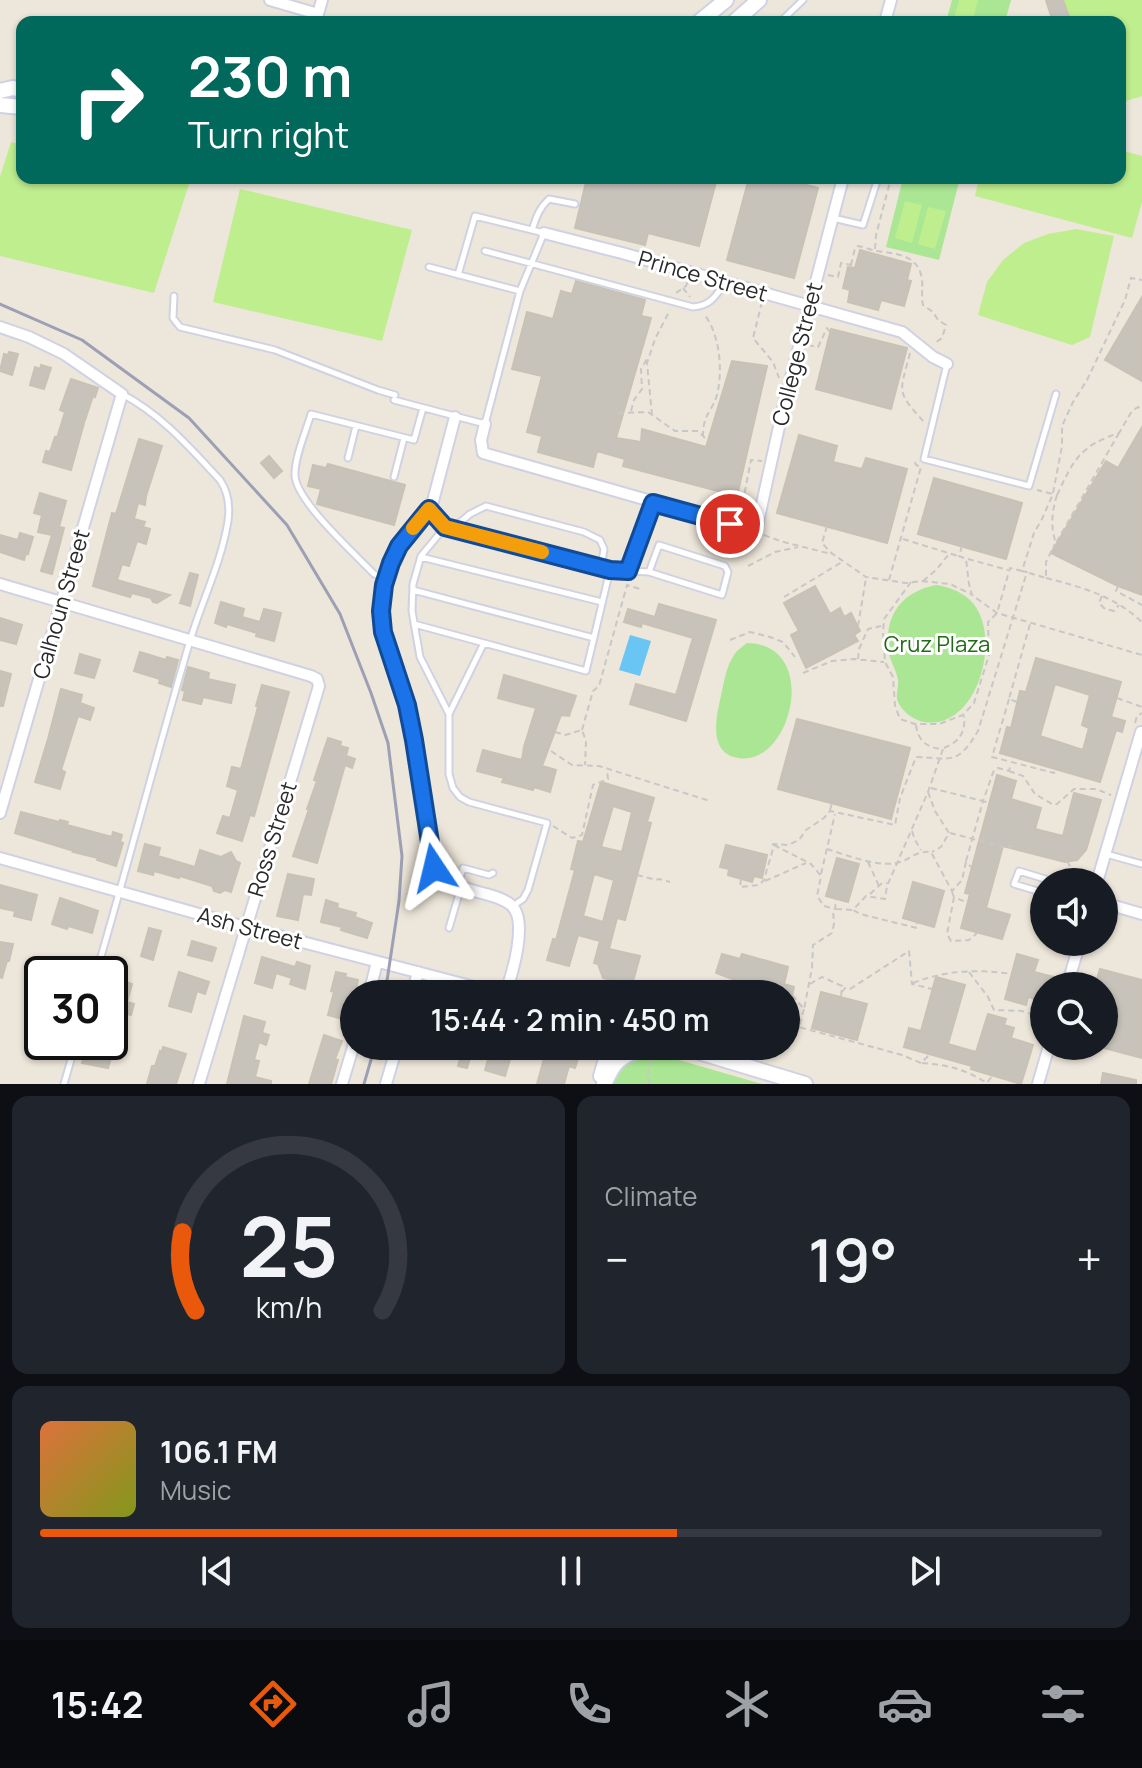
<!DOCTYPE html>
<meta charset="utf-8">
<style>
body{margin:0;font-family:Manrope,sans-serif;background:#20242c;color:#f1f3f6;height:100vh;display:flex;flex-direction:column;font-size:30px;white-space:nowrap}
*{box-sizing:border-box;margin:0}
p{font-size:26px;color:#9ea1a6}
.icon{flex:none;width:44px;height:44px;fill:none;stroke:currentColor;stroke-width:2;stroke-linecap:round;stroke-linejoin:round}
.map{position:relative;height:1084px;overflow:hidden}
.sheet{display:flex;flex-direction:column;gap:12px;padding:12px;background:#0d0f14;flex:1}
.sheet>*{flex:none}
.hud{position:absolute;left:16px;top:16px;width:1110px;height:168px;border-radius:16px;box-shadow:0 2px 6px #0004;background:#00695c;color:#fff;overflow:hidden}
.controls{position:absolute;left:1030px;top:868px;display:grid;gap:16px}
.controls a{display:grid;place-items:center;width:88px;height:88px;border-radius:50%;background:#171b24;box-shadow:0 2px 6px #0004;font-size:40px}
.speed{position:absolute;left:24px;top:956px;display:flex;gap:16px;font-size:40px;font-weight:700;text-align:center}
.speed>*{display:grid;place-content:center;width:104px;height:104px;border-radius:50%;background:#171b24;box-shadow:0 2px 6px #0004;line-height:1}
.speed .limit{border:4px solid #111;border-radius:12px;background:#fff;color:#111}
.pin{position:absolute;display:grid;place-items:center;width:68px;height:68px;color:#fff;margin:-34px;border:4px solid #fff;border-radius:50%;box-shadow:0 2px 8px #0007}
.me{position:absolute;width:88px;margin:-44px;rotate:350deg;stroke-linejoin:round;filter:drop-shadow(0 0 6px #0008)}
.turn{display:flex;align-items:center;gap:28px;height:168px;padding:0 40px;font-size:36px}
.turn .icon{width:104px;height:104px;stroke-width:2.5}
.turn b{display:block;font-size:56px;line-height:68px}
.big{font-size:60px;font-weight:600;line-height:1.1}
.sheet .widget{flex:1;display:flex;flex-direction:column;justify-content:center;gap:12px;min-width:0;padding:0 28px;border-radius:16px;background:#20242c}
.sheet .dial{align-items:center;gap:0}
.dial svg{height:208px;overflow:visible;fill:none;stroke:#363941;stroke-width:7;stroke-linecap:round;text-anchor:middle}
.dial text{fill:#f1f3f6;stroke:none}
.song{display:flex;align-items:center;gap:24px}
.cover{width:96px;height:96px;border-radius:12px;background:linear-gradient(135deg,hsl(20 70% 55%),hsl(70 70% 35%))}
.played{height:8px;border-radius:4px;background:linear-gradient(90deg,#ea580c 60%,#363941 60%)}
.keys{display:flex;justify-content:space-around;direction:ltr}
.heat{display:flex;justify-content:space-between;align-items:center;font-size:44px;direction:ltr}
.sheet .tiles{flex:1;display:grid;gap:12px;grid-template-columns:1fr 1fr}
.widget:last-child{grid-column:span 2}
.trip{position:absolute;left:340px;top:980px;width:460px;height:80px;border-radius:40px;background:#171b24;box-shadow:0 2px 6px #0004;font-weight:600;line-height:80px;text-align:center}
.tabs{display:flex;height:128px;justify-content:space-around;align-items:center;background:#090b0e;color:#9ea1a6}
.tabs .icon{width:56px;height:56px}
.tabs .on{color:#ea580c}
.tabs b{font-size:36px;color:#f1f3f6}
.map>svg:first-child{display:block}
.green{fill:#aae694}
.pitch{fill:#bfee8f}
.water{fill:#68c5f4}
.building{fill:#c8c3ba;stroke:#c8c2b4;stroke-width:2;fill-rule:evenodd}
.lines{fill:none;stroke-linecap:round;stroke-linejoin:round}
.lane-casing{stroke:#d0d2e3;stroke-width:9}
.street-casing{stroke:#d0d2e3;stroke-width:14}
.secondary-casing{stroke:#d0d2e3;stroke-width:18}
.path{stroke:#c7c7c7;stroke-width:2;stroke-dasharray:6 4;stroke-linecap:butt}
.lane{stroke:#fff;stroke-width:5}
.street{stroke:#fff;stroke-width:10}
.secondary{stroke:#fff;stroke-width:14}
.rail{stroke:#9d9fb5;stroke-width:3}
.route-casing{stroke:#114b97;stroke-width:20}
.route{stroke:#1a73e8;stroke-width:14}
.slow{stroke:#f59e0b;stroke-width:14}
.labels{text-anchor:middle;stroke-width:6;stroke-linejoin:round;paint-order:stroke}
.street-label{font-size:22px;fill:#292929;stroke:#fff}
.park-label{font-size:22px;fill:#216a16;stroke:#fff}
</style>
<div class="map">
<svg width="1142" height="1084" viewBox="0 0 1142 1084">
<rect width="100%" height="100%" fill="#ede6da"/>
<path class="green" d="M952,0H1011L1005,22H946Z
M903,178H960L939,260L886,247Z
M936,585C949,587 960,591 970,600C1004,632 979,731 924,722C913,720 900,710 897,699C896,693 899,686 898,680C896,668 888,658 887,645C886,639 888,633 889,627C895,602 912,590 936,585Z
M747,643C822,644 791,768 738,758C708,753 716,717 721,696C724,682 726,667 734,655C737,650 742,647 747,643Z
M658,1054L762,1084H612C622,1057 633,1058 658,1054Z"/>
<path class="pitch" d="M959,0H978L972,22H953Z
M1063,0H1142V96L1120,103V22H1071Z
M11,142L22,145V178H164L189,184L154,293L0,256V177Z
M1120,150L1142,156V202L1132,238L975,196L979,178H1120Z
M240,189L412,230L382,341L213,302Z
M905,201L922,205L912,243L895,238Z
M928,207L946,211L935,249L918,244Z
M1076,229L1114,236L1090,337L1072,345L978,315L987,282L1003,260L1024,243L1048,234Z"/>
<path class="water" d="M630,635L651,641L640,676L619,670Z"/>
<path class="building" d="M1046,0H1063L1071,22H1053Z
M587,178H717L699,246L648,233L645,245L575,228Z
M749,178H780L818,188L794,278L727,260Z
M860,250L911,264L907,280L911,281L904,306L881,300L878,310L848,302L850,290L843,288L848,267L855,268Z
M576,281L645,300L641,316L651,318L616,438L641,442L642,429L706,447L732,361L767,366L737,496L623,466L625,459L597,451L593,467L538,452L542,436L527,432L542,376L512,369L527,312L553,319L561,291L572,294Z
M1142,297V381L1105,360Z
M831,329L907,348L891,409L816,389Z
M9,352L18,354L12,375L0,371L4,354L8,355Z
M41,365L51,368L44,389L30,385L35,367L40,369Z
M71,379L98,388L95,397L93,396L84,423L71,470L43,462L46,451L50,452L55,437L57,438L65,412L60,410Z
M1142,427V595L1118,586L1051,553L1106,461L1118,468Z
M799,435L837,446L833,462L862,469L866,458L907,469L887,543L777,513Z
M139,439L162,446L146,496L145,505L138,503L134,519L145,522L143,527L150,529L146,544L137,541L129,566L122,564L117,580L170,595L157,603L153,602L151,598L132,593L130,597L93,586L112,513L116,514Z
M269,456L282,471L274,478L261,463Z
M328,464L405,485L394,525L317,504L321,489L308,486L313,465L326,468Z
M934,478L1022,503L1006,559L918,534Z
M40,493L66,501L59,527L64,528L52,574L41,571L52,535L38,532L42,515L34,513Z
M20,533L33,537L28,554L26,553L24,560L0,552V535L18,540Z
M190,573L198,575L190,606L180,603Z
M815,586L830,614L840,608L844,617L851,613L860,631L854,635L858,641L806,668L791,635L799,631L784,603Z
M221,602L244,609L242,617L260,622L264,609L281,613L274,641L256,636L257,633L227,624L226,627L215,623Z
M659,604L716,620L686,721L630,704L636,684L676,695L693,638L642,623L641,627L624,622L628,609L655,617Z
M0,618L22,625L16,644L0,640Z
M140,652L166,660L167,657L178,660L171,687L159,683L160,679L134,671Z
M80,654L100,660L94,678L75,673Z
M1036,658L1121,682L1111,717L1125,721L1122,732L1116,730L1100,782L1000,753L1007,727L1011,728L1020,691L1026,692ZM1055,684L1090,695L1082,725L1089,728L1083,750L1040,736Z
M188,667L209,673L208,679L235,685L231,703L203,697L201,704L183,700L185,691L182,690Z
M0,671L11,674L3,706H0Z
M504,675L576,696L569,716L561,715L542,766L556,770L550,792L534,787L533,790L502,782L504,778L477,771L483,750L522,760L524,747L536,708L498,698Z
M262,685L289,692L254,816L250,815L242,841L217,833L223,816L230,818L238,790L227,786L232,767L241,769L258,707L256,706Z
M61,689L82,695L80,703L94,708L90,720L78,716L61,770L65,772L60,789L35,782L48,739Z
M797,719L910,748L891,819L778,789Z
M328,738L341,742L340,746L348,748L346,756L355,759L352,768L345,765L317,863L293,856L309,809H307L317,781L314,780Z
M997,775L1016,781L1011,799L1041,808L1035,829L1063,836L1074,793L1101,800L1086,850L1077,860L1065,862L1003,846L986,908L1010,915L1002,939L961,928L970,894L965,893Z
M601,782L654,798L647,822L651,823L625,920L617,918L609,949L640,956L632,985L603,978L598,964L594,963L600,941L578,935L569,966L547,960L553,939L556,940L575,870L571,869L578,841L583,842ZM613,806L632,812L622,852L601,847ZM594,874L614,880L603,922L583,916Z
M21,812L59,822L60,820L68,822L67,825L112,837L113,832L122,835L120,842L123,843L116,866L97,860L98,858L73,852L74,851L15,833Z
M145,844L160,848L158,856L195,867L200,850L221,857L231,852L236,861L240,863L231,892L225,890L220,893L214,891L212,886L180,876L179,878L154,871L153,875L138,871Z
M726,845L767,855L762,878L754,876L752,882L728,875L729,869L720,867Z
M837,858L859,864L848,902L826,896Z
M288,874L314,879L311,895L303,894L298,920L277,916Z
M913,882L944,891L934,927L903,918Z
M0,885L37,895L31,920L14,916L15,911L0,908Z
M60,898L98,911L92,933L68,926L67,929L52,924Z
M326,900L338,904L337,908L356,913L355,917L372,923L367,938L341,930L342,927L321,922Z
M149,928L161,931L153,960L141,956Z
M192,941L216,948L212,961L188,955Z
M0,942L13,944L9,961H7L2,978L0,977Z
M722,954L740,959L742,954L788,967L784,984L794,987L792,995L766,994L734,985L735,980L716,973Z
M1017,954L1038,960L1034,972L1058,978L1056,986H1044V1001L1028,997L1026,1005L1005,999Z
M262,957L295,967L297,962L310,966L305,989L290,984L292,978L276,973L272,988L255,983Z
M1100,969L1142,980V1058L1104,1048V986H1095Z
M179,972L209,982L205,994L197,991L191,1012L169,1006Z
M336,972L346,974L345,977L358,980L349,1018L347,1017L346,1020L328,1015L334,992L331,991Z
M110,976L132,984L127,1002L134,1004L131,1015L127,1014L126,1018L110,1014Z
M936,977L965,985L948,1044L976,1052L988,1014L1006,1019L1004,1025L1014,1028L1011,1038L1033,1045L1021,1084L971,1069L972,1066L904,1047L909,1028L921,1031Z
M821,992L867,1004L857,1040L812,1028Z
M244,1016L265,1022L262,1033L269,1035L266,1045L259,1042L254,1060L259,1061L255,1077L271,1081V1084H227Z
M324,1035L342,1041L335,1059L338,1060L331,1084H309Z
M464,1046H514L505,1076L485,1070L489,1056L472,1051L467,1068L458,1066Z
M524,1046H582L575,1068L569,1066L564,1084H537L544,1059L528,1054Z
M87,1047L112,1054L108,1068L82,1063Z
M163,1047L186,1054L176,1084H147L152,1066H155L160,1051L162,1052Z
M1103,1073L1136,1080V1084H1101Z"/>
<g class="lines">
<g class="lane-casing">
<path id="lane" d="M780,22L803,0
M833,218L863,225L878,178
M532,230C536,218 539,208 549,199L575,204
M485,251L693,307C710,306 715,297 725,283
M429,267L520,291
M174,296L173,318L180,327L275,350L378,390L395,395
M947,364L924,459L1029,486L1056,394
M394,400L485,424L520,291L544,233L475,216L458,275
M348,458L356,426
M394,477L404,438
M430,510L445,527
M452,529L470,514L486,506L584,532L600,540L604,549L601,568
M421,557L602,602
M610,570L649,572L722,595L728,572L725,566L659,545L649,572
M628,571L653,503
M386,578L374,574C355,554 297,502 295,476C294,459 306,431 311,414L414,440L423,408
M413,590L594,638
M414,624L484,643
M449,714L420,657L412,611L413,584L421,556L445,527L610,570L586,671L484,643L449,714V774L453,788L460,797L469,802L547,823L528,890L523,899L513,906
M1106,854L1142,864
M458,885L463,868L489,875L493,873
M1044,893L1014,884L1019,871L1055,882
M449,928L461,887
M96,974C128,864 157,753 189,644C201,603 221,564 228,521C230,507 228,492 220,480C190,448 162,415 122,394
M64,1084L76,1042"/>
</g>
<g class="street-casing">
<path id="street" d="M270,0L318,14L322,0
M885,22L891,0
M544,233L622,253L902,332L933,357L947,364
M0,327L29,337L64,354L122,394L0,813
M455,417L433,501L429,509L399,546L391,563L384,585L381,611L383,632L407,705L414,740L434,868C444,881 455,885 471,890C483,894 501,896 511,905C529,920 512,975 505,994
M485,424L481,440L483,453L756,531L784,404L843,178
M0,584L311,676L317,679L319,686L199,1084
M0,858L245,927L501,994
M1097,882L1141,732
M1104,903L1142,914
M1067,986L1080,942
M369,994L377,962
M412,994L418,972
M342,1084L354,1044
M386,1084L397,1046
M1038,1084L1049,1046"/>
</g>
<g class="secondary-casing">
<path id="secondary" d="M699,22L726,0
M734,22L759,0
M0,91L13,88L22,90
M0,105L22,107
M679,1046L805,1084
M601,1076L610,1046
M604,1084C608,1077 611,1068 617,1062C634,1045 663,1048 684,1048"/>
</g>
<path class="path" d="M875,249L876,235L891,178
M851,265L855,248L858,246C864,247 871,250 877,251C898,254 918,255 922,279C923,288 921,296 923,305L933,312L938,320L946,325L942,338L935,343
M828,275L838,277L841,263L856,266
M683,288L690,297
M676,293L686,286L688,281
M762,302L753,338L773,362L779,378
M808,345L818,347L827,328L830,332
M910,353C900,393 895,390 924,422
M631,411L634,400L642,389L641,369L647,359
M618,413L648,412L675,431H698L708,441
M652,415L647,363L655,339L670,310
M703,437C703,413 711,414 717,395C723,371 720,334 704,314
M738,493L744,496L751,460L762,461
M1053,493L1062,446V426L1073,402L1087,380L1125,300L1131,278L1142,280
M1057,495C1052,511 1050,527 1056,543L1119,433
M1057,495C1074,459 1080,446 1119,433L1132,411L1138,407L1142,409
M827,526L822,543L830,552L866,577L906,583L921,581L950,584L971,594
M764,535L780,541L831,554
M903,539L958,556
M962,546L959,556L966,559L969,584L972,595L997,613L1142,655
M968,559L1008,570
M748,566L775,552L798,547
M1029,573L1046,578V562L1055,544
M1046,578C1082,587 1114,596 1142,622
M889,580L921,467L916,465L915,462
M923,581L936,570L949,554
M911,582L884,619L883,633L885,662L893,677L895,706L900,719L915,724H939L963,715L974,703L989,655L988,622L997,613L1010,568L1022,571
M1118,586L1116,591L1142,605
M1102,596L1099,603L1105,609L1114,611L1119,605
M784,597L842,562
M858,626L866,578
M730,640L750,632L770,637L783,642L795,657
M858,659L859,649L868,629L881,626
M803,673L832,661L854,659L884,662
M1117,698L1142,707
M1009,699L992,757L1054,773L1055,769
M1017,702L1009,699L1030,624
M1135,723L1137,716L1142,713
M916,725C918,741 927,748 943,749L928,792L887,886L885,899L866,896L853,910L860,914L917,928V922
M582,730L593,691L599,686L627,585L640,589
M555,732L565,735L582,730L586,741L585,765
M944,748C959,742 966,732 964,716
M551,751L572,765L599,766L710,801
M1009,771L1023,776L1035,794L1054,805L1057,804L1074,789H1096L1111,795
M931,788L983,801L994,770L998,768L1009,771L1011,764
M928,792L935,811L949,833L941,847L932,852
M830,810L832,803
M553,826L572,838L582,835L593,785L608,779L607,770
M912,831L915,840L921,850
M950,833L1003,847L1012,846
M774,845L811,864L821,876L817,896L824,906L835,909L836,899
M827,849C847,855 875,867 896,863C909,861 916,850 931,852L952,891L962,880L966,862L971,867
M966,861L983,801L989,803
M1067,861L1071,868L1069,873
M868,862L879,886
M821,874L835,814
M637,875L656,880L659,879L670,882
M741,879L740,887L759,885L765,879C766,867 773,856 773,844L788,845L799,840L806,830L824,818L830,811L895,825L900,798L916,757C952,758 957,766 978,731L1027,572L1022,571L1034,533L1042,519L1053,494L1037,490
M765,881L806,863
M952,892L954,897L968,903
M870,894L881,884L887,883
M954,897L947,934L951,941L969,940L977,933
M836,909L853,910
M969,972L988,997L994,1010L1022,1011L1044,1018
M913,983C947,970 976,969 1012,974
M810,984L822,977L842,986L841,997
M842,992L845,988L850,989L909,951L912,984L932,989
M792,995L804,1009L812,968L813,945L832,933L834,924L833,909
M804,1009L799,1027L902,1055L921,1063L930,1054
M922,1063C949,1065 964,1069 987,1083L992,1076
M650,1084L647,1075L651,1062"/>
<use href="#lane" class="lane"/>
<use href="#street" class="street"/>
<use href="#secondary" class="secondary"/>
<path class="rail" d="M0,304L82,340L189,418L287,525L340,614L371,693L388,743L402,856L399,901L385,994
M364,1084L375,1046"/>
</g>
<g class="lines">
<g class="route-casing">
<path id="route" d="M434,868L414,740L407,705L383,632L381,611L384,585L391,563L399,546L429,509L445,527L610,570L628,571L653,503L730,524"/>
</g>
<use href="#route" class="route"/>
<path class="slow" d="M413,528L429,509L445,527L542,552"/>
</g>
<g class="labels">
<g class="street-label">
<text transform="translate(703 276) rotate(16)" y="8">Prince Street</text>
<text transform="translate(797 354) rotate(-76)" y="8">College Street</text>
<text transform="translate(61 604) rotate(-74)" y="8">Calhoun Street</text>
<text transform="translate(272 839) rotate(-73)" y="8">Ross Street</text>
<text transform="translate(250 928) rotate(15)" y="8">Ash Street</text>
</g>
<g class="park-label">
<text x="937" y="652">Cruz Plaza</text>
</g>
</g>
</svg>
<div class="controls">
<a><svg class="icon" aria-label="sound" viewBox="0 0 24 24"><path d="M4 9h4l5-4v14l-5-4H4zM17 9q2 3 0 6"/></svg></a>
<a><svg class="icon" aria-label="search" viewBox="0 0 24 24"><circle cx="10" cy="10" r="6"/><path d="M15 15l6 6"/></svg></a>
</div>
<div class="speed"><div class="limit">30</div></div>
<div class="pin" style="left:730px;top:524px;background:#d93025"><svg class="icon" aria-label="arrive" viewBox="0 0 24 24"><path d="M6 21V4h12l-3 4 3 4H6"/></svg></div>
<svg class="me" style="left:434px;top:868px" viewBox="-20 -20 40 40"><path d="M0-17L14 15 0 8-14 15z" fill="#1a73e8" stroke="#fff" stroke-width="4"/></svg>
<div class="trip">15:44 · 2 min · 450 m</div>
<div class="hud">
<div class="turn"><svg class="icon" aria-label="right" viewBox="0 0 24 24"><path d="M7 20v-9h11M14 6l5 5-5 5"/></svg><div><b>230 m</b>Turn right</div></div>
</div>
</div>
<section class="sheet">
<div class="tiles">
<div class="widget dial"><svg viewBox="0 0 100 80">
<path d="M14 69A42 42 0 1 1 86 69"/>
<path d="M14 69A42 42 0 0 1 9 39" stroke="#ea580c"/>
<text x="50" y="56" font-size="32" font-weight="700">25</text>
<text x="50" y="72" font-size="11">km/h</text>
</svg></div>
<div class="widget"><p>Climate</p>
<div class="heat"><a>−</a><b class="big">19°</b><a>+</a></div>
</div>
<div class="widget">
<div class="song"><i class="cover"></i><div><b>106.1 FM</b><p>Music</p></div></div>
<div class="played"></div>
<div class="keys"><svg class="icon" aria-label="previous" viewBox="0 0 24 24"><path d="M18 5L8 12l10 7zM5 5v14"/></svg><svg class="icon" aria-label="pause" viewBox="0 0 24 24"><path d="M8 5v14M16 5v14"/></svg><svg class="icon" aria-label="next" viewBox="0 0 24 24"><path d="M6 5l10 7-10 7zM19 5v14"/></svg></div>
</div>
</div>
</section>
<nav class="tabs">
<b>15:42</b>
<svg class="icon on" aria-label="directions" viewBox="0 0 24 24"><path d="M12 3l9 9-9 9-9-9zM9 14v-3h6M13 9l2 2-2 2"/></svg>
<svg class="icon" aria-label="music" viewBox="0 0 24 24"><path d="M9 18V5l10-2v13"/><circle cx="6" cy="18" r="3"/><circle cx="16" cy="16" r="3"/></svg>
<svg class="icon" aria-label="phone" viewBox="0 0 24 24"><path d="M5 4h4l2 5-3 2q2 4 5 5l2-3 5 2v4C11 20 4 13 5 4z"/></svg>
<svg class="icon" aria-label="climate" viewBox="0 0 24 24"><path d="M12 3v18M4 7l16 10M4 17L20 7"/></svg>
<svg class="icon" aria-label="car" viewBox="0 0 24 24"><path d="M5 17H2v-5l4-1 3-4h7l3 4 3 1v5h-3M9 17h6M6 11h13"/><circle cx="7" cy="17" r="2"/><circle cx="17" cy="17" r="2"/></svg>
<svg class="icon" aria-label="filters" viewBox="0 0 24 24"><path d="M4 7h16M4 17h16"/><circle cx="9" cy="7" r="2"/><circle cx="15" cy="17" r="2"/></svg>
</nav>
